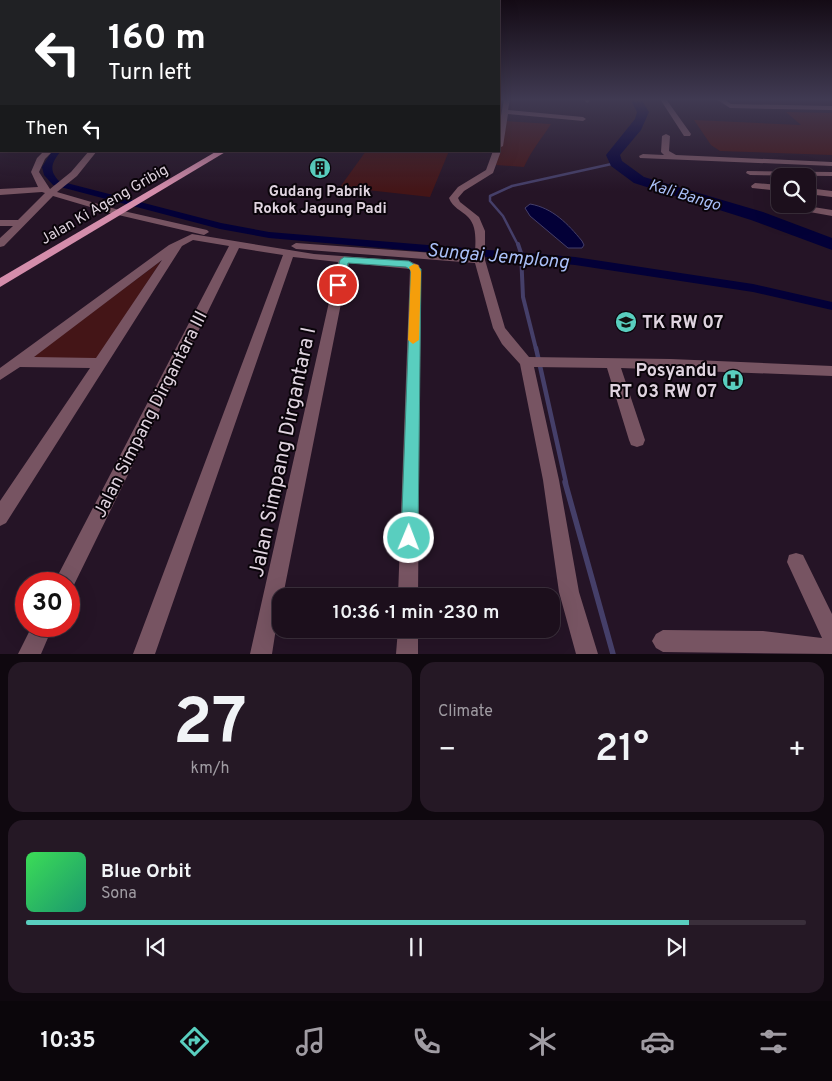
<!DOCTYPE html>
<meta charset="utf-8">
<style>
body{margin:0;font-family:Overpass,sans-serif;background:#251825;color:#f1f3f6;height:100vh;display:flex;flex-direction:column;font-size:19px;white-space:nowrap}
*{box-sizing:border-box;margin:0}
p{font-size:16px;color:#a09ca3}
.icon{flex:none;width:28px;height:28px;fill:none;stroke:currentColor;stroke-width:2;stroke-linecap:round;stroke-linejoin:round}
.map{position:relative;height:654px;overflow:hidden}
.side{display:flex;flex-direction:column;gap:8px;padding:8px;background:#0f080f;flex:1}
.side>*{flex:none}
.guide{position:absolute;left:0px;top:0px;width:500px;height:152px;box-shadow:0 5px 20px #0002,0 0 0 1px #3a2f3b;background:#202124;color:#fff;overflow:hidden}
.buttons{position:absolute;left:771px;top:168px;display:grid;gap:10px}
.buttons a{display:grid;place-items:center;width:45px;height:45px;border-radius:10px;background:#1c0f1c;box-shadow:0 5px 20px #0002,0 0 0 1px #3a2f3b;font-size:25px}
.speed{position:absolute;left:15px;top:572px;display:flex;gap:10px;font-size:25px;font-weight:700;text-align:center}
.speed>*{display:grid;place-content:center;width:65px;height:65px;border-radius:50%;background:#1c0f1c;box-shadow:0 5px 20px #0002,0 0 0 1px #3a2f3b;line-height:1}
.speed .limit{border:8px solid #d22;background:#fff;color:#111}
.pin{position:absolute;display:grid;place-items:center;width:42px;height:42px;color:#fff;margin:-21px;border:2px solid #fff;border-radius:50%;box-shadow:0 1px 5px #0007}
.me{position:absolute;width:55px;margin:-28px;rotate:1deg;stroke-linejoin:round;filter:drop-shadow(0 0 4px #0008)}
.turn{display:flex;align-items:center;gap:18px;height:105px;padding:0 25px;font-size:22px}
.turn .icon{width:65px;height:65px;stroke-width:2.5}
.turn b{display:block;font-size:35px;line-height:42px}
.then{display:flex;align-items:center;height:48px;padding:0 25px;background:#0003;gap:10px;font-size:19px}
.big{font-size:38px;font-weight:600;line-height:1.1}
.side .card{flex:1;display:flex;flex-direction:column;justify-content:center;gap:8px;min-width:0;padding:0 18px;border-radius:15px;background:#251825}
.side .dial{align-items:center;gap:0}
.dial b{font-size:65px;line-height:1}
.song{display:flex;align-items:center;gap:15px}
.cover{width:60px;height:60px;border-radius:8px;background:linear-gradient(135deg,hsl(130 70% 55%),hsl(160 70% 35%))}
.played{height:5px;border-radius:2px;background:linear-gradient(90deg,#59cebf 85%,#3a2f3b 85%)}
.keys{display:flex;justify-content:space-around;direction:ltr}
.heat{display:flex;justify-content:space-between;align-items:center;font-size:28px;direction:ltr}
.side .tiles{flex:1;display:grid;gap:8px;grid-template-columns:1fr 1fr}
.card:last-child{grid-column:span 2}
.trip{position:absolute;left:272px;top:588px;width:288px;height:50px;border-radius:15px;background:#1c0f1c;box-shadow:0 5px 20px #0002,0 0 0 1px #3a2f3b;font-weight:600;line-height:50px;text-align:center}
.tabs{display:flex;height:80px;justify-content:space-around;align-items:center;background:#0b060b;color:#a09ca3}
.tabs .icon{width:35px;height:35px}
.tabs .selected{color:#59cebf}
.tabs b{font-size:22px;color:#f1f3f6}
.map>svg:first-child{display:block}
.green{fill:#441517}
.water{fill:#030037;stroke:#453f69}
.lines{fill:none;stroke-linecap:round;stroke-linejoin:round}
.stream-far4{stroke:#453f69;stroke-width:2}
.stream-far3{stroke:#453f69;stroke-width:2.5}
.stream-far2{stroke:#453f69;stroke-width:4}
.stream-far1{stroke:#453f69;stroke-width:4.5}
.stream{stroke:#453f69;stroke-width:5.5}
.canal{fill:#030037;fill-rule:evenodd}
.river{fill:#030037;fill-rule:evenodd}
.minor{fill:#775462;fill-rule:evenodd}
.primary{fill:#d48dab;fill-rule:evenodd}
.route{fill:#59cebf;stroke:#3a867c}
.slow{fill:#f59e0b}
.labels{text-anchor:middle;stroke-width:4;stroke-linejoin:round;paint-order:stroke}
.far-poi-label{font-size:15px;font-weight:bold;fill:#dfd3df;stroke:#0a040a}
.far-street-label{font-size:15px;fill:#dfd3df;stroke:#0a040a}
.far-water-label{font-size:16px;font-style:italic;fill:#a9bff7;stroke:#0a040a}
.poi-label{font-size:18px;font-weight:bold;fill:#dfd3df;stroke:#0a040a;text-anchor:start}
.street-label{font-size:18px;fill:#dfd3df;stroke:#0a040a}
.water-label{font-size:19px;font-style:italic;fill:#a9bff7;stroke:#0a040a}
.near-street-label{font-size:21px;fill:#dfd3df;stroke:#0a040a}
</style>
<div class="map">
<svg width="832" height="654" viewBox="0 0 832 654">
<rect width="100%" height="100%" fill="#251426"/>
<path class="green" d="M786,112L832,113V155L720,151L711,145L694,120L801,125Z
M506,121L551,124C542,138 531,151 524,167L496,165Z
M366,151H449L430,197L340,187Z
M161,261L98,358H34L35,355Z"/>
<path class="water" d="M530,204C553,208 568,224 582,241L584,245L582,248H568L530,216L525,208Z"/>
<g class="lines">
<path class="stream-far4" d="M613,164L616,163"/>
<path class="stream-far3" d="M518,245L503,216L490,201V196L512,186L616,163"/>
<path class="stream-far2" d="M518,244L521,253L523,297L536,349"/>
<path class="stream-far1" d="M536,348L566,483"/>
<path class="stream" d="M565,482L613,654"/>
<path class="canal" d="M52,151H61C52,162 48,170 59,181L221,223L269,232L575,257L753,284L832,302V310L753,292L575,265L269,238L220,229L53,185L44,175L42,167Z"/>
<path class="river" d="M630,99H641L649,112L641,130L620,155L622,161L644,177L763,212L832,238V250L751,220L634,183L611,166L606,155L635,119L637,112Z"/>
<path class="minor" d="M504,99H510L508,110L583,117L586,119L583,121L508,114L503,146L499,148V127Z
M583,99H589L590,101L587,103Z
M660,99H666L691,134L690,136H684Z
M716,99H724L731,104L832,106V110L730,108Z
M0,103H1V107H0Z
M0,127H1V131H0Z
M666,134L670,136L669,151L676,155L832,162V166L640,158L639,156L643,154L664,155L661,152L662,136Z
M0,146H1V150H0Z
M499,149L501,151L493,173L464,191L458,198L460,202L479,217L485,231V260L505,328L529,357L671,359L832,366V376L621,368L645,440L643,445L637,447L631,445L629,440L607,368L534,367L559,480L579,592L598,654H576L559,592L543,480L520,364L502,344L493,328L475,263L296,249L291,246L296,243L475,256C475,244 478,227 468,217C461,210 453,208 449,198L458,187L486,170L493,151H499Z
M44,151H53L45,159L39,172L50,189L71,172L89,151H97L77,176L57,192L119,210L207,230L209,232L204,235L114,214L53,196L4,246L0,247V238L13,226H0V220H18L45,193L42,192L0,195V189L38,187L31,172L37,158Z
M747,171L832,172V176L750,175L746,173Z
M755,183L780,185V191L752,188L751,186Z
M808,188L832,191V197L808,194Z
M807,206L832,210V216L804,211V207Z
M192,234L314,254L409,261L419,265L421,272L418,596H398L410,269L349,263L283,596H281L272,654H250L338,262L293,257L155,654H133L283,255L239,248L71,591L69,592V584H54L57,577L229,246L193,240L182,246L6,523L0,526V501L90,368L20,367L0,380V368L169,245ZM162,260L96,358L34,357Z
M796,553L803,555L832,614V654L663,652L656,648L652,641L656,634L663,630L763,631L822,638L787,562L789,555Z
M32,626H53L41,654H18Z
M398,629H418V654H396Z"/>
<path class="primary" d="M217,151H227L0,287V278Z"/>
</g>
<linearGradient id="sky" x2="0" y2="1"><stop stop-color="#140b15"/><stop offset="0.52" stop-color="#403a52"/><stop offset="1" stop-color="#403a52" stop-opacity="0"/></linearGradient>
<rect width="832" height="191" fill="url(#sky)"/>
<path class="route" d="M344,257L409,261L421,269L418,538L415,543L409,546L403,543L401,538L411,270L406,267L348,263L343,285L338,289L333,285L340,260Z"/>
<path class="slow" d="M414,264L418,265L421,272L419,340L413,344L408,340L411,272L409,267Z"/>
<defs>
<g id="building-disc" transform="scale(1.125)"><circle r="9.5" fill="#59cebf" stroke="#0a040a"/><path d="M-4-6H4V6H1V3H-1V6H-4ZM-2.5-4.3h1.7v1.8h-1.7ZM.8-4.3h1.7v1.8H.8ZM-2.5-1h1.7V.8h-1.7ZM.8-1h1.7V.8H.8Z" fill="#111"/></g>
<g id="school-disc" transform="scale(1.125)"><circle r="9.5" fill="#59cebf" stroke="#0a040a"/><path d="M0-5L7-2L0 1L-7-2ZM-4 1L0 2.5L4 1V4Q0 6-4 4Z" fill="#111"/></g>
<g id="hospital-disc" transform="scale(1.125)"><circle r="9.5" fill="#59cebf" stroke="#0a040a"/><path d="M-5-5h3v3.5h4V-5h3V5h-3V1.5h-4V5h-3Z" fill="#111"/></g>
</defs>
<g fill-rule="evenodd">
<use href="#building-disc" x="320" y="168"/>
<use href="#school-disc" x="626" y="322"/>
<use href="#hospital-disc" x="733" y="380"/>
</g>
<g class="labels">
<g class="far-poi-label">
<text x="320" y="196">Gudang Pabrik<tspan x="320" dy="17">Rokok Jagung Padi</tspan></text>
</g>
<g class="far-street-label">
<text transform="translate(104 204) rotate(-30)" y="5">Jalan Ki Ageng Gribig</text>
</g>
<g class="far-water-label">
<text transform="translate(685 194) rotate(17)" y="6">Kali Bango</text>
</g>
<g class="poi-label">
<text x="642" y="328">TK RW 07</text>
<text x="717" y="376" text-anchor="end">Posyandu<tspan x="717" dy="21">RT 03 RW 07</tspan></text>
</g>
<g class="street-label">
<text transform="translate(150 414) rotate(-63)" y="6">Jalan Simpang Dirgantara III</text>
</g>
<g class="water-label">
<text transform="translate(498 255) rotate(5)" y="7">Sungai Jemplong</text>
</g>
<g class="near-street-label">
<text transform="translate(282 452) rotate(-78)" y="7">Jalan Simpang Dirgantara I</text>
</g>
</g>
</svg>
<div class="buttons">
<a><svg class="icon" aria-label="search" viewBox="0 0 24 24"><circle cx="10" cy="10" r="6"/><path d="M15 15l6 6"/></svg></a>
</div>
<div class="speed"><div class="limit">30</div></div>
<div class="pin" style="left:338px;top:285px;background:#d93025"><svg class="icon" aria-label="arrive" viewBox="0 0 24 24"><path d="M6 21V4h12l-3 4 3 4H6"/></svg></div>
<svg class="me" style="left:409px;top:538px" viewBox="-20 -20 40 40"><circle r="17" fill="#59cebf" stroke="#fff" stroke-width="3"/><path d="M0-11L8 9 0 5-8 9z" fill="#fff"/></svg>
<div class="trip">10:36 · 1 min · 230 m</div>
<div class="guide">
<div class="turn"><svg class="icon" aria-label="left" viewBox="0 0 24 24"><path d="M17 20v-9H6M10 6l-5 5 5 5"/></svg><div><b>160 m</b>Turn left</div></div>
<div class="then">Then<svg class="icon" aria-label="left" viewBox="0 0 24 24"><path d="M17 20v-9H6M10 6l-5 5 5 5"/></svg></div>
</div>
</div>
<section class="side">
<div class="tiles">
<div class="card dial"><b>27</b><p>km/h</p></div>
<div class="card"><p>Climate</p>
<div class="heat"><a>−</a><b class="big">21°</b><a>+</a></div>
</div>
<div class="card">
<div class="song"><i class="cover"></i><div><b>Blue Orbit</b><p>Sona</p></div></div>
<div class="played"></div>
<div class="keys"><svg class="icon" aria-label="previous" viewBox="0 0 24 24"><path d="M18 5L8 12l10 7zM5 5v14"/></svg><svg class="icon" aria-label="pause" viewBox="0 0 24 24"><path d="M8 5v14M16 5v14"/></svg><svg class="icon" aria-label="next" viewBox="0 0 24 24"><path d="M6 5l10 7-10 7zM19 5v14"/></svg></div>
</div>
</div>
</section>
<nav class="tabs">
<b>10:35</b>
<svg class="icon selected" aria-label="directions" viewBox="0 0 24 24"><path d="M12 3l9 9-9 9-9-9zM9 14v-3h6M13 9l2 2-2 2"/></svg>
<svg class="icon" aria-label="music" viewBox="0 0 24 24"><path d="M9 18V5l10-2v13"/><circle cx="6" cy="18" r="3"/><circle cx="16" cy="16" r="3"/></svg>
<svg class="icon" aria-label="phone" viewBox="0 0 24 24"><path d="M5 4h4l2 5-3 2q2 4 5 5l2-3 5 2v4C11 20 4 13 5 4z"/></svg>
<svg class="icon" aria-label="climate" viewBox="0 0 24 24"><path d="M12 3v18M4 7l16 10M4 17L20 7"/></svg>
<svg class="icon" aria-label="car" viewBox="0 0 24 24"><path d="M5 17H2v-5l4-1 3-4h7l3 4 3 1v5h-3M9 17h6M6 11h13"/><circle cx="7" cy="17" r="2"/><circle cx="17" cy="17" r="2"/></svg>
<svg class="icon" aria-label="filters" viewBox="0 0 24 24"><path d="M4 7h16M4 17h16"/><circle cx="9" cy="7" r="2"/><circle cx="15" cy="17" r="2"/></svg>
</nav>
